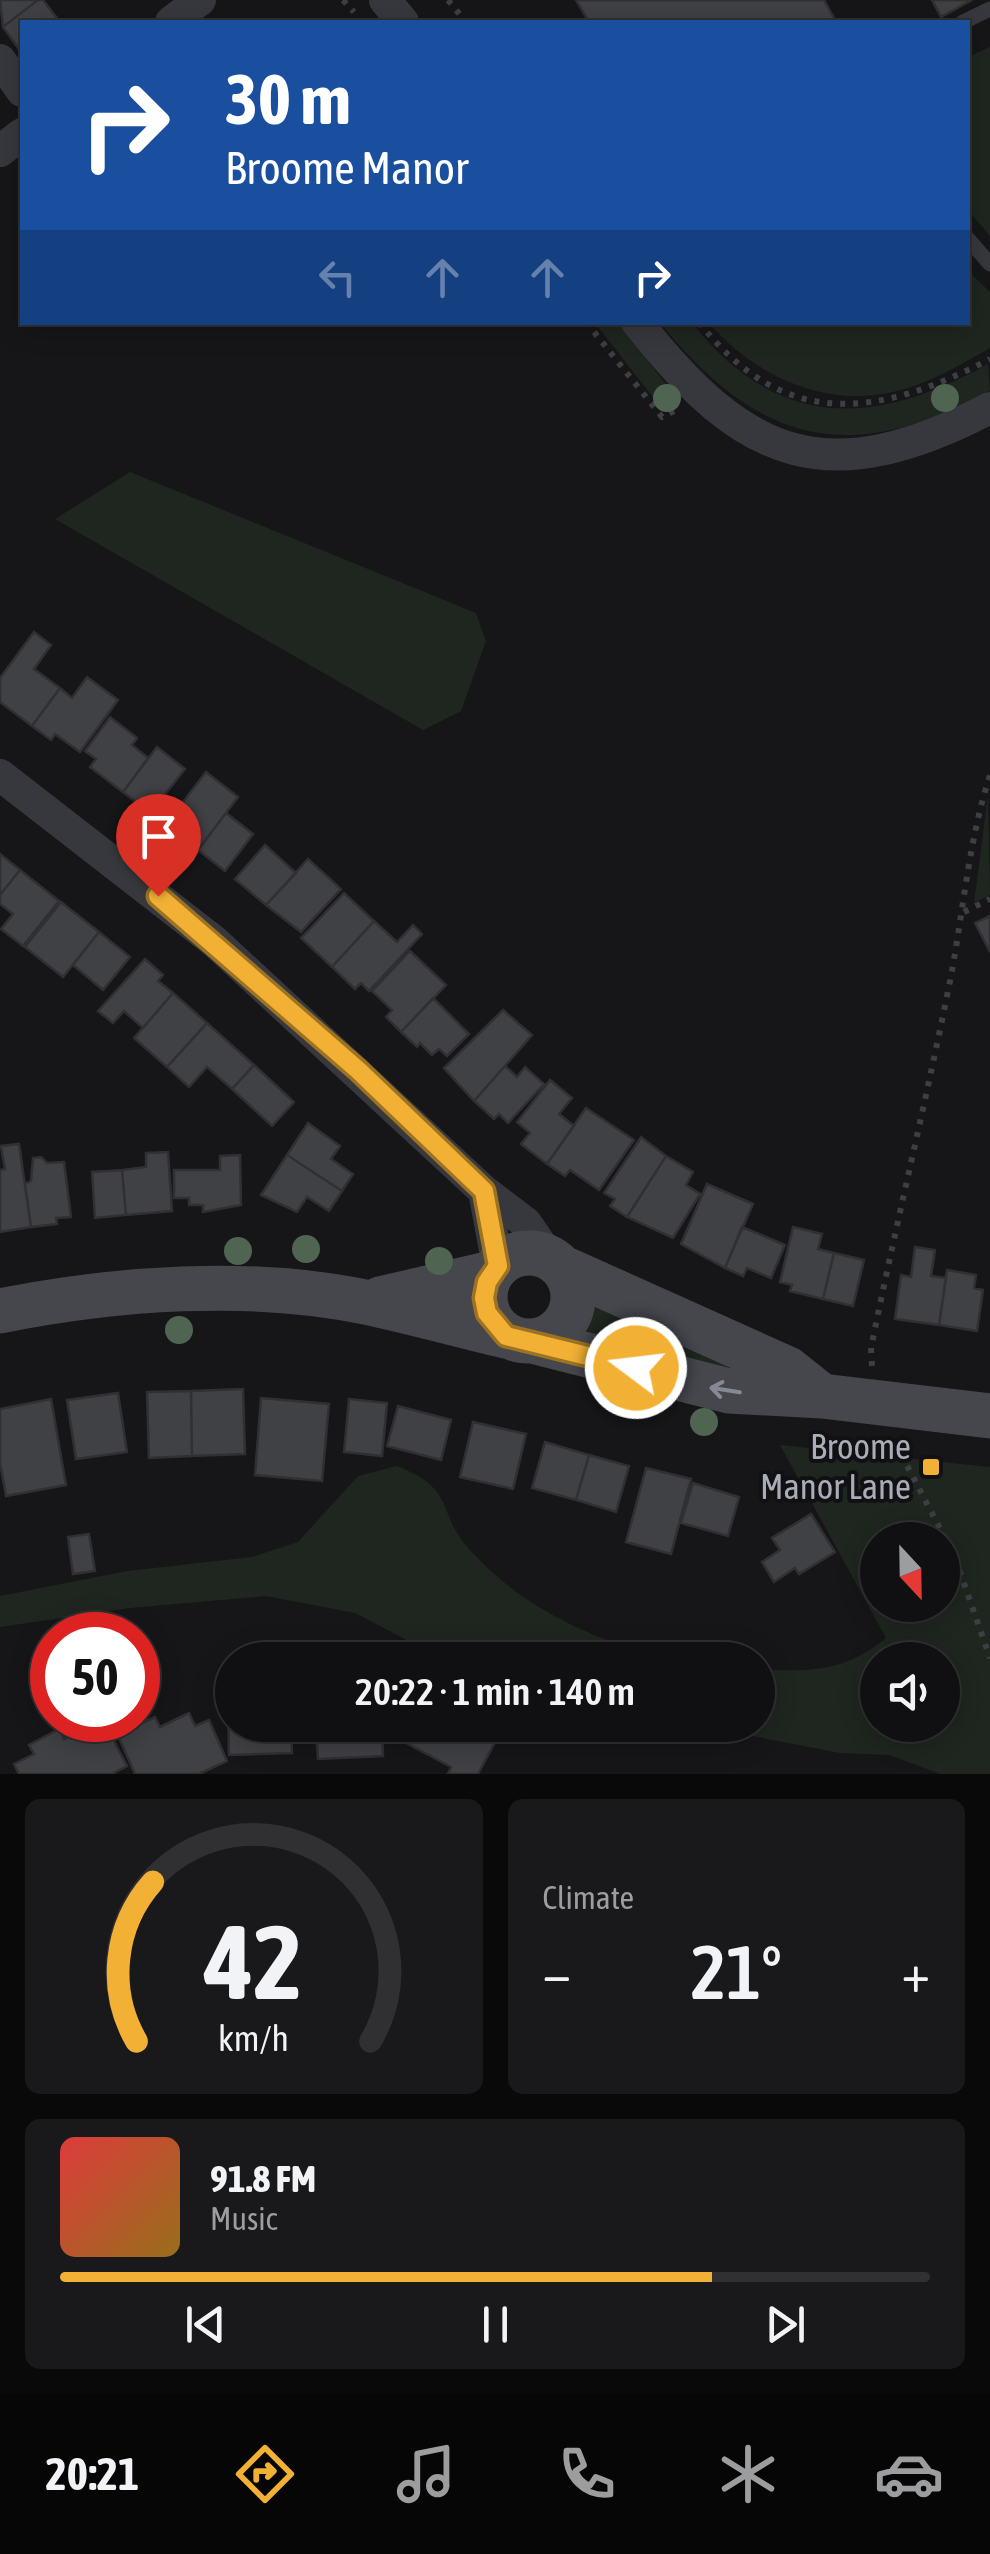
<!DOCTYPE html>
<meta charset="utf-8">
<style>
body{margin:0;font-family:"Asap Condensed",sans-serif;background:#19191b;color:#f1f3f6;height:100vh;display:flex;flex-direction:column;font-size:38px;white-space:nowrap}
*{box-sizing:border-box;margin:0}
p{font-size:32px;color:#9c9d9f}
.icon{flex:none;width:55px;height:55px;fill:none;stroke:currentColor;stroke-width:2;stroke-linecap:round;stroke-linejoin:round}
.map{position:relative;height:1774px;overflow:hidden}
.details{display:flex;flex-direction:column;gap:25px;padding:25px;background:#09090a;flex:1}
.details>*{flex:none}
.banner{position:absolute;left:20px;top:20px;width:950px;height:305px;border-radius:0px;box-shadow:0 5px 25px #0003,0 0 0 2px #303032;background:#1a4fa0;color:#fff;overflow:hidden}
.needle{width:65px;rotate:158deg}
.tools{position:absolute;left:860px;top:1522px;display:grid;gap:20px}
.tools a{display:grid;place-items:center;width:100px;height:100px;border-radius:50%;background:#101012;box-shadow:0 5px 25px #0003,0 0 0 2px #303032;font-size:50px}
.speed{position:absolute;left:30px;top:1612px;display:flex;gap:20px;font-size:50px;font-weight:700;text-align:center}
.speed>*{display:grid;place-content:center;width:130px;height:130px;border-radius:50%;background:#101012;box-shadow:0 5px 25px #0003,0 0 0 2px #303032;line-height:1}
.speed .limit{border:15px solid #d22;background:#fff;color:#111}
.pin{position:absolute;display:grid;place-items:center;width:85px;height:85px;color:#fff;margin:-102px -42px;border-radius:50% 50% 50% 0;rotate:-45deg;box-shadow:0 0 10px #0007}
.pin .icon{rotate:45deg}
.me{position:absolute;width:110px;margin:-55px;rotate:285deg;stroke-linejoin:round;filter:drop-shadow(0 0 8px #0008)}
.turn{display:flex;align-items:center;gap:35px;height:210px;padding:0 40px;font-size:45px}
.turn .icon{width:130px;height:130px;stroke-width:2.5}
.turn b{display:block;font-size:70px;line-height:85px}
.lanes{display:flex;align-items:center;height:95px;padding:0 40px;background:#0003;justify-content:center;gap:50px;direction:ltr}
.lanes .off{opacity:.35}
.big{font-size:75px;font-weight:600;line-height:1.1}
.details .widget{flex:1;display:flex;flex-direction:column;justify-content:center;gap:15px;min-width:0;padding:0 35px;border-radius:15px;background:#19191b}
.details .dial{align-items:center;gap:0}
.dial svg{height:260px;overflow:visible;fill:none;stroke:#303032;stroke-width:7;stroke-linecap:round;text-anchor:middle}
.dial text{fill:#f1f3f6;stroke:none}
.song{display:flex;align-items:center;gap:30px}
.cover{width:120px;height:120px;border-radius:15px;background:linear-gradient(135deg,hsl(0 70% 55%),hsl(40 70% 35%))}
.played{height:10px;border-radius:5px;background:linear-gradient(90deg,#f2b134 75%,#303032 75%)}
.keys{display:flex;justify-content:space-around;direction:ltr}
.heat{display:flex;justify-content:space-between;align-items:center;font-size:55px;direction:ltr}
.details .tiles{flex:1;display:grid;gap:25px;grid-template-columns:1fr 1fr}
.widget:last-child{grid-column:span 2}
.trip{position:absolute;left:215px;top:1642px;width:560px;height:100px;border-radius:50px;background:#101012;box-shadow:0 5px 25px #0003,0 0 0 2px #303032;font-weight:600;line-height:100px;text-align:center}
.dock{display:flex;height:160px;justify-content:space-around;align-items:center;background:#060607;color:#9c9d9f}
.dock .icon{width:70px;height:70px}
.dock .active{color:#f2b134}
.dock b{font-size:45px;color:#f1f3f6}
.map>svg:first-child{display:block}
.green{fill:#1e261f;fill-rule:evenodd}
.building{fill:#404145;stroke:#303034;stroke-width:2.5}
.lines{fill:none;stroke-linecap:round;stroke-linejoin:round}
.path{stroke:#3d3f44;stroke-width:6;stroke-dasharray:5 8;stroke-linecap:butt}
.lane{stroke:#37383d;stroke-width:15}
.street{stroke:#37383d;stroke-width:32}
.secondary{stroke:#45474d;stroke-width:45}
.tree{fill:#506452}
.oneway{stroke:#858993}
.route-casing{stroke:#9d7322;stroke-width:25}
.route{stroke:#f2b134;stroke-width:18}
.poi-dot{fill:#f2b134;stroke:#111113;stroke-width:4}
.labels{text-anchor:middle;stroke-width:8;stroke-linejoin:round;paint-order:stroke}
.poi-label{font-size:35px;fill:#a8adb8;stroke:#111113;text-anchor:end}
</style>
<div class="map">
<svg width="990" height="1774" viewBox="0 0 990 1774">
<rect width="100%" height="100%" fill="#161618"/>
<path class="green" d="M990,47V236L968,210V57Z
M968,271L990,292V348C963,363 936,380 905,389C832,411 757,379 709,323L968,322Z
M595,323H618L677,398L662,409Z
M660,323H692C778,431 874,427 988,364L990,391C849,467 760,445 660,323Z
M130,472L476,613L486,641L461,711L423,730L55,519Z
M988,795L990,895L974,903Z
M596,1299L728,1365L725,1376L586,1337Z
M780,1445L990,1467V1774H940L890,1755L840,1753L695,1725H758V1669C811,1672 844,1672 886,1638ZM878,1540H942V1605H878ZM878,1660H942V1725H878Z
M397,1466C458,1490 435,1511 469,1549C523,1609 591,1638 667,1660H445L355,1613L266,1596L130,1608L0,1627V1596L127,1571L252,1557L298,1542L358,1476Z"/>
<path class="building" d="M0,0H38L3,27Z
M38,0H43L60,22H22L21,52L3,27Z
M576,0H824L834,18L826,22H589Z
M932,0H972L941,17Z
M34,632L51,645L34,669L60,688L32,726L0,702V678Z
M87,677L118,700L80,752L55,734L51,740L32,726L60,688L72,698Z
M110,717L137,738L132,745L148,758L123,792L90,767L96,759L85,751Z
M157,747L185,769L150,813L123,792Z
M206,772L238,797L198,850L177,834L181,829L169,820Z
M226,813L253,834L225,871L198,850Z
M265,845L296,873L266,905L235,879Z
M0,854L20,870L0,895Z
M308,859L341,889L301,932L266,905Z
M20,870L59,901L23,946L1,929L13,914L0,904V895Z
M344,893L374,921L332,967L301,938Z
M61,902L99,932L63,977L25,947Z
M990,916V952L975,923Z
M374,921L397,942L413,925L422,934L369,991L361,983L355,989L332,967Z
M99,932L130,957L103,990L73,965Z
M410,951L446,985L401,1032L386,1017L392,1010L372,991Z
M145,959L163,975L158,981L173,993L143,1028L124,1011L113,1023L98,1011Z
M173,993L207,1023L167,1067L134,1038Z
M433,998L469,1034L447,1056L439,1049L432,1055L420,1043L417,1047L401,1032Z
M503,1010L532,1035L474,1101L444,1068Z
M207,1023L254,1065L232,1089L207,1067L189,1087L167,1067Z
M254,1065L294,1102L272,1126L232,1089Z
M505,1066L517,1077L525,1067L544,1084L508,1123L499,1114L494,1119L474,1101Z
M550,1080L572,1098L559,1114L574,1126L547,1164L521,1144L530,1133L517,1122Z
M586,1108L634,1140L599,1190L570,1170L565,1176L547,1164Z
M308,1123L340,1146L331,1159L353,1174L342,1191L287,1155Z
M641,1137L666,1156L627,1217L610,1206L615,1199L604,1193Z
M19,1144L31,1227L0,1232V1170L5,1169L1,1146Z
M168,1152L172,1211L126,1215L122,1170L146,1167V1153Z
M240,1155L241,1205L203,1212V1205H189V1198H174V1170H220V1156Z
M287,1155L342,1191L329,1211L307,1197L297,1212L261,1195Z
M666,1156L693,1172L686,1185L700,1194L673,1238L627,1217Z
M41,1157L47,1163L64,1162L71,1217L56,1218L57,1224L31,1227L25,1184L31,1181L33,1158Z
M122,1170L126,1215L95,1218L92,1172Z
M707,1184L753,1204L725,1268L681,1244Z
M742,1227L785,1245L771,1278L747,1268L743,1276L725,1268Z
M793,1227L822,1234L818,1249L834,1253L823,1299L790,1291L792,1285L780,1282Z
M915,1247L935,1250L931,1276L946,1278L939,1325L895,1319L901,1275L911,1277Z
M834,1253L864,1260L853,1306L823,1299Z
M947,1270L976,1275L974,1288L983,1290L977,1331L939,1325Z
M243,1389L245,1454L192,1456L191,1391Z
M191,1391L192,1456L149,1458L147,1392Z
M118,1393L127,1452L76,1459L67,1400Z
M261,1398L329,1404L322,1481L255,1475Z
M51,1399L66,1485L6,1496L0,1462V1409Z
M349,1399L387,1403L382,1456L344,1452Z
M398,1406L451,1420L441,1460L387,1446Z
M473,1422L526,1434L513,1489L460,1477Z
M545,1442L589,1455L576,1500L532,1488Z
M589,1455L629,1466L616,1512L576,1500Z
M646,1468L691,1479L671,1554L626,1542Z
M693,1483L739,1497L728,1536L681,1523Z
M811,1514L835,1552L799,1574L795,1568L774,1582L762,1562L780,1550L772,1538Z
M89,1534L95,1571L73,1574L68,1537Z
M228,1703H232V1725H308L291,1726L292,1753L229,1755Z
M189,1713L195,1726L209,1720L227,1761L199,1774H135L111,1720H136L138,1725L155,1717L160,1727Z
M73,1720H103L127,1766L112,1774H19L14,1764L34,1754L29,1745L59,1729L64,1739L79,1731Z
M316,1725H382L383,1756L318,1759Z
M390,1725H458L494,1744L478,1774H448L451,1767L399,1739L404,1732Z"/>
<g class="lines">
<path class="path" d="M343,0L354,12
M448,0L466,22
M586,322L662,417L674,411
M699,322C784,432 879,417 990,359
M964,912L990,899
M872,1366L871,1348C895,1229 924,1110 948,991C963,919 967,846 990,775
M895,1443L954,1555L990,1658"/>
<path class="lane" d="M963,22L990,9
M968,239L990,264"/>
<path class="street" d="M385,0L403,22
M171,22L200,0
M0,60L22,91
M0,151L22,134
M637,322C746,462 829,492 990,408
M0,775L215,942L484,1191L526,1223L550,1258
M484,1191L498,1266"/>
<path class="secondary" d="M485 1297a44 44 0 1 1 88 0a44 44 0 1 1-88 0Z
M563,1268L788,1369L822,1396
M380,1299L492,1273
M0,1311C115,1288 249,1278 365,1302C412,1312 459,1325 506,1336
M536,1342L729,1391L822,1396L990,1416"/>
</g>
<g class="tree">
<circle cx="667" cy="398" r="14"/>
<circle cx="945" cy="398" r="14"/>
<circle cx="306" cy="1249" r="14"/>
<circle cx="238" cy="1251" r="14"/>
<circle cx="439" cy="1261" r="14"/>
<circle cx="179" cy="1330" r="14"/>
<circle cx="704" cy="1422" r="14"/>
</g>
<defs><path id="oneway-shaft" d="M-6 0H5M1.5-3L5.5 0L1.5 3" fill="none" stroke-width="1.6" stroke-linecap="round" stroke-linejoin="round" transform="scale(2.5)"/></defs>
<use class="oneway" href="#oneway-shaft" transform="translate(725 1390) rotate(-171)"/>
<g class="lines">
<g class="route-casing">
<path id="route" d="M158,896L358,1070L484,1191L498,1266L487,1282L484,1298L487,1313L506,1336L636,1368"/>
</g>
<use href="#route" class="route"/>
</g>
<rect class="poi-dot" x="921" y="1457" width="20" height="20" rx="5"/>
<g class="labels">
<g class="poi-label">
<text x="911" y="1459">Broome<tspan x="911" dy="40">Manor Lane</tspan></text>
</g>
</g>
</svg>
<div class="tools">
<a><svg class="needle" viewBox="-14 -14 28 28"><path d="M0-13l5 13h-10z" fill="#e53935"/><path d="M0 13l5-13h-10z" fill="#9c9d9f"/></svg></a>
<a><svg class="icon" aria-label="sound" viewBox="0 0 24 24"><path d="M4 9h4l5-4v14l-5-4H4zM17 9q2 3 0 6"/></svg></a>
</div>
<div class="speed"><div class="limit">50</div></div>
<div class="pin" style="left:158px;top:896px;background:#d93025"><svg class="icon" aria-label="arrive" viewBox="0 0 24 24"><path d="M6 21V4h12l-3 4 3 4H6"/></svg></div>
<svg class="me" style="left:636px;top:1368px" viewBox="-20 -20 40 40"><circle r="17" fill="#f2b134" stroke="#fff" stroke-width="3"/><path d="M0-11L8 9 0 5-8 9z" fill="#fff"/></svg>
<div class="trip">20:22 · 1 min · 140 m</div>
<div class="banner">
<div class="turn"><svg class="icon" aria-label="right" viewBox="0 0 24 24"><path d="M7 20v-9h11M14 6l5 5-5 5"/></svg><div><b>30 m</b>Broome Manor</div></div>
<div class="lanes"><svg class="icon off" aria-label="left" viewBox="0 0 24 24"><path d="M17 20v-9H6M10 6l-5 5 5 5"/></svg><svg class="icon off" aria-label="ahead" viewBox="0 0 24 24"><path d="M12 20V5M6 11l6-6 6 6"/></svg><svg class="icon off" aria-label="ahead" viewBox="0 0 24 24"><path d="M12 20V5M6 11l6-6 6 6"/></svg><svg class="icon" aria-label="right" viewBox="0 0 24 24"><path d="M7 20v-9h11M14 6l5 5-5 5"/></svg></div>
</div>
</div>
<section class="details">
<div class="tiles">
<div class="widget dial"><svg viewBox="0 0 100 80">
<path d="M14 69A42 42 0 1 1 86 69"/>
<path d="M14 69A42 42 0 0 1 19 20" stroke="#f2b134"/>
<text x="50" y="56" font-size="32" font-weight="700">42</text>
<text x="50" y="72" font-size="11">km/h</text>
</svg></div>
<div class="widget"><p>Climate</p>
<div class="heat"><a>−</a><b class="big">21°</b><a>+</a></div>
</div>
<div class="widget">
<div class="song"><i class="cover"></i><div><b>91.8 FM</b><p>Music</p></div></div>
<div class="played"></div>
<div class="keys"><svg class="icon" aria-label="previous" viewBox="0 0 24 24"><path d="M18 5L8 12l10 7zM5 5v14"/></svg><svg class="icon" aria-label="pause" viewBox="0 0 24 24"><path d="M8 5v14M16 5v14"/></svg><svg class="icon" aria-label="next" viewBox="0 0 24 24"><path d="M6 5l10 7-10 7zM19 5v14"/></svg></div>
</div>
</div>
</section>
<nav class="dock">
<b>20:21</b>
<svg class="icon active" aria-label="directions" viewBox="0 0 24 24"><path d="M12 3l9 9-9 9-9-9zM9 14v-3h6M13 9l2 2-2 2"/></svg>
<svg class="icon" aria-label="music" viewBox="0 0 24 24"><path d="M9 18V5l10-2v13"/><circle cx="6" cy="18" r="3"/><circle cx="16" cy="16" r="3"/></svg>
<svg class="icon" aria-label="phone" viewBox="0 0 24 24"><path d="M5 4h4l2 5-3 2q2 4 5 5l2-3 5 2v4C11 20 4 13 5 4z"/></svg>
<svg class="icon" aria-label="climate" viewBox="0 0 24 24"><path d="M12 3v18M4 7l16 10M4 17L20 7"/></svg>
<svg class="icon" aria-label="car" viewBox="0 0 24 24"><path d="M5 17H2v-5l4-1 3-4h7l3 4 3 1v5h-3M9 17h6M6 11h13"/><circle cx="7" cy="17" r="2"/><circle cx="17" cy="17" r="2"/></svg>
</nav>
